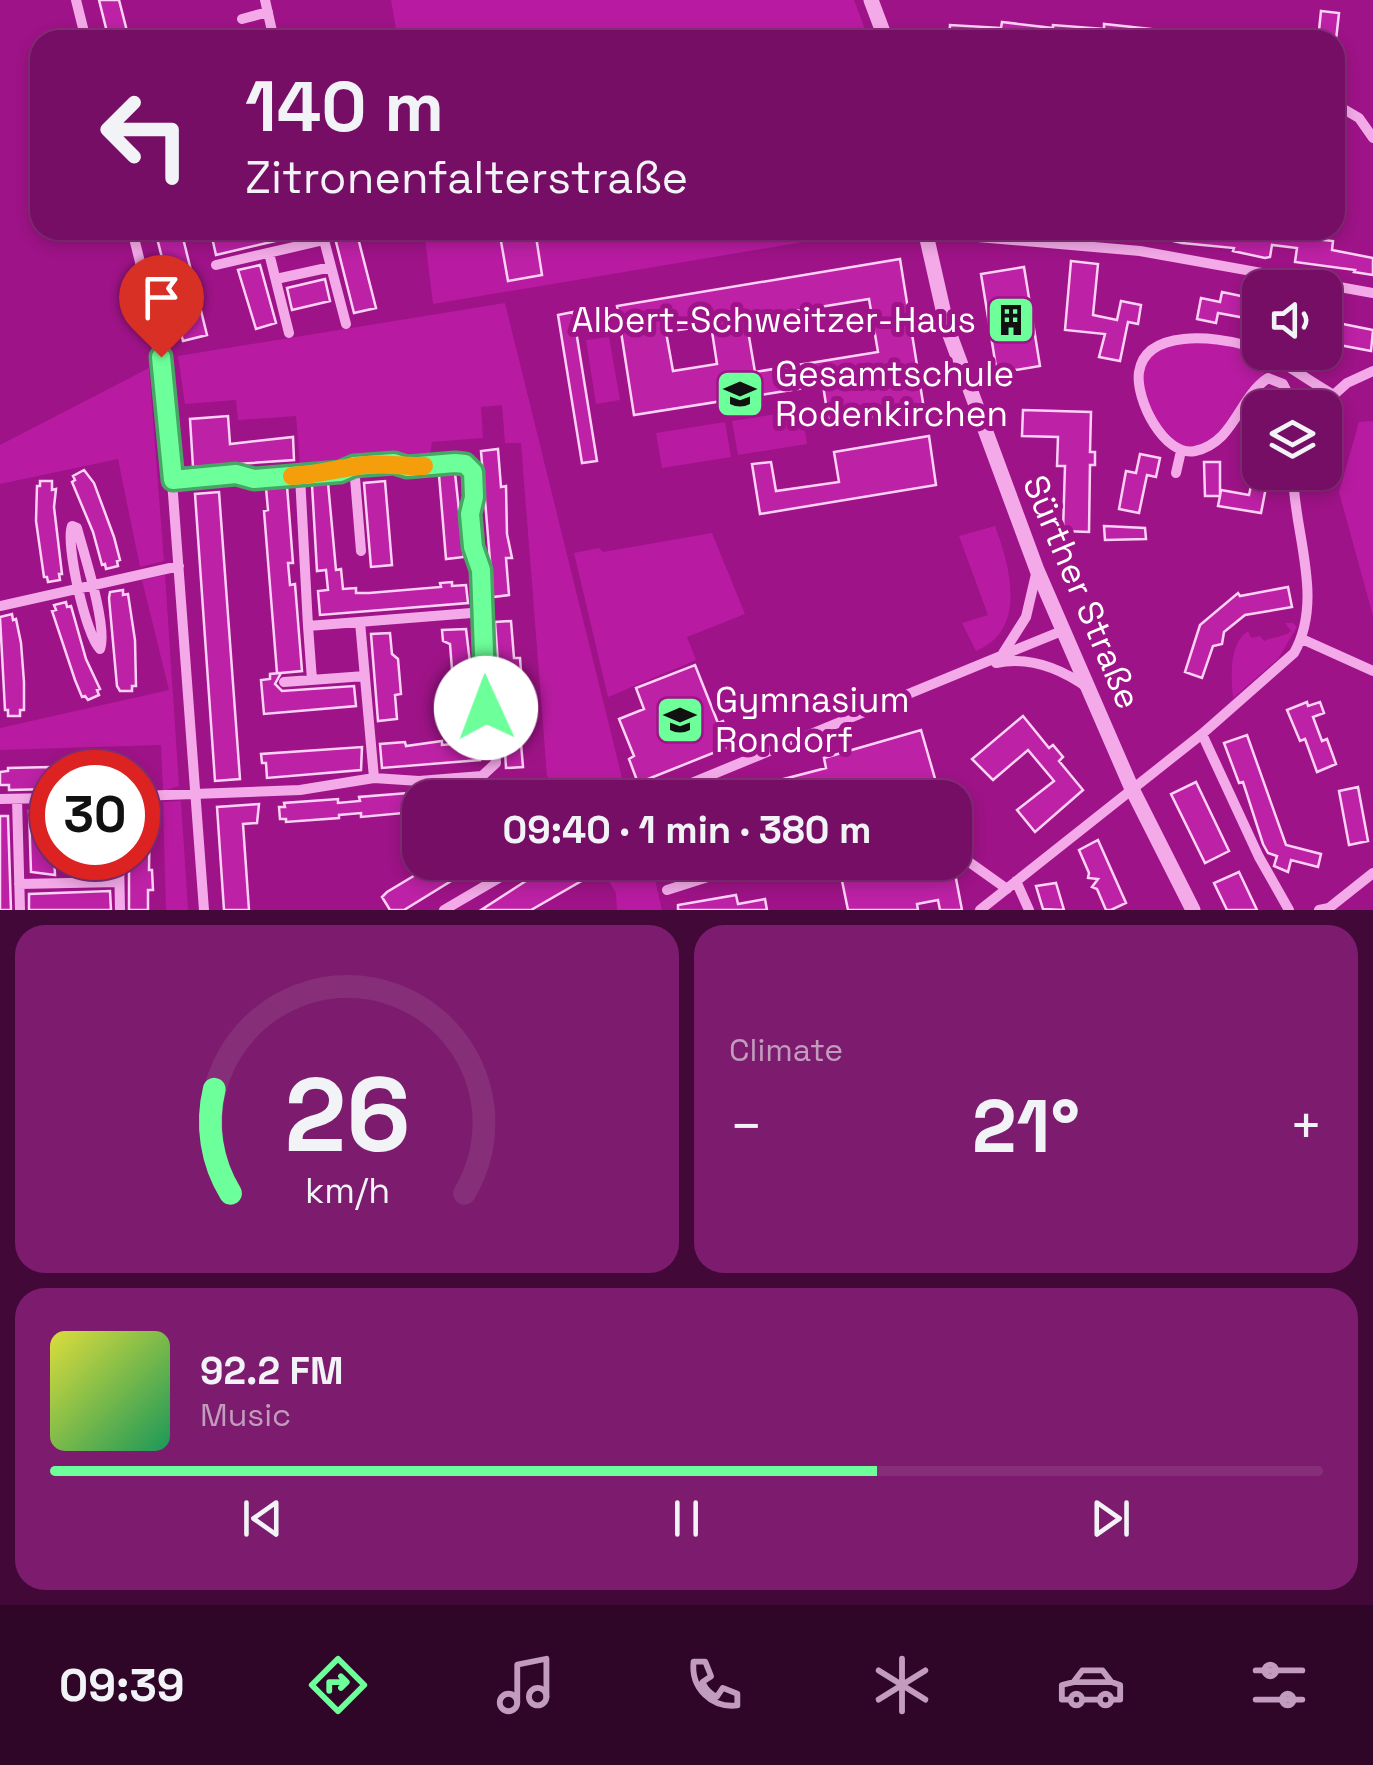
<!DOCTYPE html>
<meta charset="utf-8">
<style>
body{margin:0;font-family:"Space Grotesk",sans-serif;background:#7d1c6e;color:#f1f3f6;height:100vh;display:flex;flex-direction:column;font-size:38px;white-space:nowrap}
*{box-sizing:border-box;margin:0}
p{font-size:32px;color:#c29cbf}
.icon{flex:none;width:55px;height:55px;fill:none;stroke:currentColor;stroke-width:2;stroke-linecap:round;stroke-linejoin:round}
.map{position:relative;height:910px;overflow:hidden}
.drawer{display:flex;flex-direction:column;gap:15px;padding:15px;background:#410838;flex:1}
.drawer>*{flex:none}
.banner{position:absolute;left:30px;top:30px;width:1315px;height:210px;border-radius:30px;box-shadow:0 5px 15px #0003,0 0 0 2px #872e79;background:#760e65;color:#f1f3f6;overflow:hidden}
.fabs{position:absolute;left:1242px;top:270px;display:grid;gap:20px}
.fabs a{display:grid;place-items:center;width:100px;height:100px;border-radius:20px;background:#760e65;box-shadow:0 5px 15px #0003,0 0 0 2px #872e79;font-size:50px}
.speed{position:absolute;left:30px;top:750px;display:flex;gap:20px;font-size:50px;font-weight:700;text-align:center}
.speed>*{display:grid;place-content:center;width:130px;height:130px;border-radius:50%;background:#760e65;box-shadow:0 5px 15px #0003,0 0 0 2px #872e79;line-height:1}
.speed .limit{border:15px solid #d22;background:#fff;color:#111}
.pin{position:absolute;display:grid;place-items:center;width:85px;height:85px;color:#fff;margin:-102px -42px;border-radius:50% 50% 50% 0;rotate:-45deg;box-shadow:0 0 10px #0007}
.pin .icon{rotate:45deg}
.me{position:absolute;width:110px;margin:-55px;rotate:358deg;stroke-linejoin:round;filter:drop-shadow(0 0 8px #0008)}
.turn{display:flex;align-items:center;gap:35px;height:210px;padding:0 50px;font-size:45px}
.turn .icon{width:130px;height:130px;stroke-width:2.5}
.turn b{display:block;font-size:70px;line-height:85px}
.big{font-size:75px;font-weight:800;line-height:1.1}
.drawer .widget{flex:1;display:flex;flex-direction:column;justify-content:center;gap:15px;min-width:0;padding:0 35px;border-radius:30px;background:#7d1c6e}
.drawer .dial{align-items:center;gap:0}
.dial svg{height:260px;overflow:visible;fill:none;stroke:#872e79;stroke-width:7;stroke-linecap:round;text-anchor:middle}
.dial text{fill:#f1f3f6;stroke:none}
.song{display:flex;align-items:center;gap:30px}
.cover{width:120px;height:120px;border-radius:15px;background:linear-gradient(135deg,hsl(60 70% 55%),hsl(150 70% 35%))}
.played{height:10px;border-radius:5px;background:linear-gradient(90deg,#6dff9a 65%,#872e79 65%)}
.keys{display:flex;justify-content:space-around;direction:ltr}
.heat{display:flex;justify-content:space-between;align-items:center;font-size:55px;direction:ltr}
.drawer .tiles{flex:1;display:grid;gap:15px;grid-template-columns:1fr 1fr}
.widget:last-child{grid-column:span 2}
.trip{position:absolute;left:402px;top:780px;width:570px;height:100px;border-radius:30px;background:#760e65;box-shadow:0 5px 15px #0003,0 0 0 2px #872e79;font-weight:800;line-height:100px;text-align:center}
.dock{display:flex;height:160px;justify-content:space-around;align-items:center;background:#2f0628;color:#c29cbf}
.dock .icon{width:70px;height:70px}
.dock .on{color:#6dff9a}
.dock b{font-size:45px;color:#f1f3f6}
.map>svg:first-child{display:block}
.green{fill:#b81ba1}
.building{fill:#bd21a5;stroke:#fed2f7;stroke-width:2.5;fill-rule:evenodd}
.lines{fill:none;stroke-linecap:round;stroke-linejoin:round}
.minor{stroke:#f4aae9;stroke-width:10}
.tertiary{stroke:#f4aae9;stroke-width:15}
.route-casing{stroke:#47a664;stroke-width:25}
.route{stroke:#6dff9a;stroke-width:18}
.slow{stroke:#f59e0b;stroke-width:18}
.labels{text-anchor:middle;stroke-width:10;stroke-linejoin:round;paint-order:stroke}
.poi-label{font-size:35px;fill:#fff;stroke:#9e1387;text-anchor:start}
.street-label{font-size:35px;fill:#fff;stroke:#9e1387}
</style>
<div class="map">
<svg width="1373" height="910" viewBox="0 0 1373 910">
<rect width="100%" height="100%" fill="#9e1387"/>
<path class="green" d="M391,0H854L869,40H398Z
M424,230H826L827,238L433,304Z
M505,303L626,794L620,797H560L547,776L521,443H505L502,405L481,407L483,438L432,442L430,455L300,465L296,416L238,420L236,400L185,404L178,356Z
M609,337L620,400L596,404L586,340Z
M1193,341L1247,349L1263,361L1265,371C1252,401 1221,447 1185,447C1163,436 1132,391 1144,366C1153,348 1175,344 1193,341Z
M149,368L164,561L140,567L118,459L0,484V445Z
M802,410L807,444L738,455L732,421Z
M1373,421V616L1339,492L1359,422Z
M725,422L731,457L662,468L656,433Z
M995,526C1010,566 1028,630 976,651L962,623L988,615L959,536Z
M712,533L745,614L687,637L696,660L608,697L574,553L599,548L603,552Z
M165,575L179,786L163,791L161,745L0,750V728L169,690L142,580Z
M1285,623H1293L1297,627L1278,659L1233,698C1231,677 1229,643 1248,631L1251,638L1260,636L1264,641C1272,637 1285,637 1291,631Z
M181,801L188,910H166L163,802Z
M598,863H651L662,910H617L616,893Z"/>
<path class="building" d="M99,0H119L128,35L109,40Z
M1321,11L1339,13L1336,40H1318Z
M1002,22L1053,28V25L1104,29V24L1170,31L1168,40H949L950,25L1001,28Z
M155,230H181L207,335L183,341Z
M222,230H304L305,234L216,255L211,233Z
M333,230H356L376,308L354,313Z
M499,230H535L542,275L508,281Z
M1171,230H1217L1216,236L1235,238L1237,230H1288L1287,236L1333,241L1332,250L1373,258V275L1354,272L1355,270L1295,262L1297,248L1272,245L1270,257L1265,258L1233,251L1234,248L1182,243L1169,240Z
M900,259L924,409L829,424L823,385L634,415L617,306ZM869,299L878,352L755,372L746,319ZM711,325L717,364L673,371L666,332Z
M1071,261L1098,264L1093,315L1117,320L1121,301L1141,305L1138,324L1128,322L1120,361L1099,357L1105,334L1065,330Z
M260,265L276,323L256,329L238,270Z
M1024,267L1040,366L997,373L981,274Z
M325,279L330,301L292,310L287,288Z
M1222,292L1260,300L1256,320L1218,313L1216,323L1197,319L1201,298L1220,302Z
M573,312L597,461L582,463L558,315Z
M1338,323L1373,330L1371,351L1334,344L1329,367H1325V331L1335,333Z
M1023,410L1091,412L1090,452H1095V465H1090L1089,532L1063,531L1065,466H1057L1058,437L1022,436Z
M228,416L230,444L293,437L294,460L193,467L190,419Z
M929,436L936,485L760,514L752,464L771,462L776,491L839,482L834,452Z
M498,449L501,487L506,486L507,534L512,558H506L509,595L493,597L481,451Z
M1140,454L1160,458L1156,477L1147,475L1139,513L1119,509L1126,471L1136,473Z
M1204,462H1220V496L1221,490L1249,495L1254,472H1269L1261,513L1218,506L1220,496H1205Z
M84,470L94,483L114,537L120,560L117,561L118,566L106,569L105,564L102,565L93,532L72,482L75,480L73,476Z
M455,473L464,557L446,559L439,475Z
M40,481H52V490L56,489L54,507L62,574H59L60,580L48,582L47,577H44L36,521L37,486H40Z
M385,481L392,565L371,567L364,483Z
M328,483L336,570L341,569L343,589L356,588V593H369L441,587L440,583L452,582V586L466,585L468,603L320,615L318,591L328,590L326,570L317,571L312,485Z
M287,486L293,563H288L290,585L295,584L302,671L281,673L275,684L282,691L354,686L356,706L264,714L261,680L270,679V674L280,673H277L264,511L268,510L266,488Z
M219,492L240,779L215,781L195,494Z
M1104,526L1145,528L1146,539L1105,540Z
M1288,587L1292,607L1245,615L1224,632L1222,644L1213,646L1202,678L1185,672L1200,625L1238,593L1240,596Z
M123,590V595L128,594L135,640L136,686H132V691H120L117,686L109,598L110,592Z
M66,602L67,607L71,606L86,659L100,689L97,690L99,695L88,700L85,696L82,697L75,680L52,611L56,610L54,605Z
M12,614L13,620L16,619L21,643L24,682V710H20V716H8V710H5L0,617Z
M511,621L514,658H520L521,671H518L521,715L502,717L495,622Z
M466,629L476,713H471V719L456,720L450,644L443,641L442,630Z
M390,633L392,654L398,659L401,694L395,695L397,719L378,721L371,634Z
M695,665L718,723L723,721L733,745L638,783L629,759L634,756L619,719L644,709L636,688Z
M1307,702L1308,706L1320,702L1324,713L1313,717L1322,741L1327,739L1336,764L1317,772L1305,739L1300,741L1287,710Z
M1023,716L1049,748L1053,745L1063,757L1059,761L1083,790L1035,832L1017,810L1054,781L1028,750L993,780L972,759Z
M921,730L938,789L910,798H726V794L826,768L824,758Z
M520,732L523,767L506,768L504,734Z
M1247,735L1286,845L1321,854L1318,867L1291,860L1288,872L1274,866L1277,856L1268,853L1263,844L1243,782L1239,783L1224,743Z
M478,736L480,760L382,768L380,744L405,742L406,746L442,741V745L466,743L465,737Z
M362,747L361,770L267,778L266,763H262L261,754Z
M52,767V789L9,790V785H0V772L8,771V768Z
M1196,782L1229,851L1205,863L1171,794Z
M1358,787L1368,841L1349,845L1339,791Z
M420,792V808H414L415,812L361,817V813L339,815V818L286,822V819H280L279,807H285L284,803L338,799V803L360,801L359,797Z
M150,804L149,870H152L153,890H148V910H129V858H138V805Z
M259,804L257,823L243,824L249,910H224L217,807Z
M42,807H52L55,875L31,872L29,811L42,810Z
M0,816H8L11,910H0Z
M1098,840L1126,903L1111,910H1106L1097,889L1092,887L1098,879L1088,878L1089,873L1079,850Z
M437,862H482L404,910H390L382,897L387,892Z
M564,862H592L597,872L531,910H481L529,879Z
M821,862H915L916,869L953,863L962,910H940L938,900L917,904L918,910H848L840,871L823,874Z
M1239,872L1257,910H1227L1214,883Z
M1056,883L1064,910L1043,909L1036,886Z
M110,891L111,910H29V894Z
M736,895L738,904L765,899L767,910H678V905Z"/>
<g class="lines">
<path class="minor" d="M76,0L86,40
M265,0L274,40
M242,19L268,12
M1335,104L1359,118L1373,138
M132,230L154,318L166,400L204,910
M955,235L1140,251L1373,293
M324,240L346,324
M269,253L289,333
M216,265L324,240L322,230
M276,279L331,267
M1295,408L1283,384L1268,378C1238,398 1235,442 1195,451C1164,457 1135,399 1139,372C1146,328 1216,337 1245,345C1272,353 1307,380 1332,394
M1319,408L1347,383L1373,371
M354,466L361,551
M1176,473L1181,451
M300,476L308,626L484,612
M72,526L77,528C84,554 108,627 100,649C86,636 65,543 72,526Z
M0,606L179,566
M360,622L374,778
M308,626L312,680
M1302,639L1373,671
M1002,655L1026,617L1037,570
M996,663C1030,656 1060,668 1088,688
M284,682L365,676
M1202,734L1259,857L1289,910
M138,796L300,790L374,778L419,781L482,776L496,763L494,725L486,708L483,678L486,646L481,570L473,547L470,515L474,497L473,472L465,464L407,467L394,463L253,479L237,475L173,480
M655,798L1064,630
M0,799L52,798
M17,799L20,910
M955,852L1007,889
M119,858L120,910
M1016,881L1029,910
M19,884L119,882
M667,890L755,862
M444,910L526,862
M980,910L1202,734L1294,653C1325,598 1293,531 1293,472
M1319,910L1329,908L1373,873"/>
<path class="tertiary" d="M871,0L886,40
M925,230L947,327L1037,570L1132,789L1193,910"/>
</g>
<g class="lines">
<g class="route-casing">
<path id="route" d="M161,357L173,480L236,474L254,479L340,472L354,466L394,463L407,467L455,463L465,464L473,472L474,497L470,514L473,547L481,570L486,708"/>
</g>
<use href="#route" class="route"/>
<path class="slow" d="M292,476C315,475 336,469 358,466C380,462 402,467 424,466"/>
</g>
<defs>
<g id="building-square" transform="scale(2.5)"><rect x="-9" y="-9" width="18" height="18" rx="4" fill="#6dff9a" stroke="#9e1387"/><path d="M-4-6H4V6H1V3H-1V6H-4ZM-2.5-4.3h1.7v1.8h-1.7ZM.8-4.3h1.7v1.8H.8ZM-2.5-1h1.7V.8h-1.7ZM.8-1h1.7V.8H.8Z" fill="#111"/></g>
<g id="school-square" transform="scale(2.5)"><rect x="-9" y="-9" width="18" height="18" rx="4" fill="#6dff9a" stroke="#9e1387"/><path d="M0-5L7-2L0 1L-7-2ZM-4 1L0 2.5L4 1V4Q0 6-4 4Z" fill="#111"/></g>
</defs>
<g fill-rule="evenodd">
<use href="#building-square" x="1011" y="320"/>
<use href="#school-square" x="740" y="394"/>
<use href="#school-square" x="680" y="720"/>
</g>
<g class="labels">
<g class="poi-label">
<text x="976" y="332" text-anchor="end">Albert-Schweitzer-Haus</text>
<text x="775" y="386">Gesamtschule<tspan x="775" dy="40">Rodenkirchen</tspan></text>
<text x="715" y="712">Gymnasium<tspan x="715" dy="40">Rondorf</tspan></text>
</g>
<g class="street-label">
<text transform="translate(1082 592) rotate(67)" y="12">Sürther Straße</text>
</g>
</g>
</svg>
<div class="fabs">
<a><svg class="icon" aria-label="sound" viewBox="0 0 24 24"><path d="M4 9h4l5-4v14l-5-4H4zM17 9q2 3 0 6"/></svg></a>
<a><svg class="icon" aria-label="layers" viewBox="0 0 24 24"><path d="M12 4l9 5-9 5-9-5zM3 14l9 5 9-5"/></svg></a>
</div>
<div class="speed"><div class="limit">30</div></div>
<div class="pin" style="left:161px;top:357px;background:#d93025"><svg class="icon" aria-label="arrive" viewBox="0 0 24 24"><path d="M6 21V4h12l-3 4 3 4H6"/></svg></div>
<svg class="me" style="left:486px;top:708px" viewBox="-20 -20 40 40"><circle r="19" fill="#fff"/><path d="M0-13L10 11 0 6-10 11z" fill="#6dff9a"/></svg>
<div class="trip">09:40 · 1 min · 380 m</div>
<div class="banner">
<div class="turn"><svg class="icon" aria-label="left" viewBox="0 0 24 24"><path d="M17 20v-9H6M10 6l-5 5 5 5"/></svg><div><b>140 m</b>Zitronenfalterstraße</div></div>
</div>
</div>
<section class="drawer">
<div class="tiles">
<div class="widget dial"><svg viewBox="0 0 100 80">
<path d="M14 69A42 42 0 1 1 86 69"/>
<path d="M14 69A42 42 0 0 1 9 37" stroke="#6dff9a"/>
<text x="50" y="56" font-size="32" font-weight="700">26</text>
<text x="50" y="72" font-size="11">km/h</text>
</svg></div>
<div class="widget"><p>Climate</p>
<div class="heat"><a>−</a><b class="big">21°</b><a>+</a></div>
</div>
<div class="widget">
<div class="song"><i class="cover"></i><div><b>92.2 FM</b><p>Music</p></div></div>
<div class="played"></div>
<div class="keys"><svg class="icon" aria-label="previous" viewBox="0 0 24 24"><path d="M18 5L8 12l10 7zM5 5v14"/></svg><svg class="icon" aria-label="pause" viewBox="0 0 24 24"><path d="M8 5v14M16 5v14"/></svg><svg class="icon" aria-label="next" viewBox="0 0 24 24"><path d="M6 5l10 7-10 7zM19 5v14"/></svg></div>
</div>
</div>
</section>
<nav class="dock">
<b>09:39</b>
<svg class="icon on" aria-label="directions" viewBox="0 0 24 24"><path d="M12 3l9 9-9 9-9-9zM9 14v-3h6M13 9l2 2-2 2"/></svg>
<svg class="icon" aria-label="music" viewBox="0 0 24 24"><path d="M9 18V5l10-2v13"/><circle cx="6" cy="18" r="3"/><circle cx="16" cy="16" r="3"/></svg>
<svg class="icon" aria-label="phone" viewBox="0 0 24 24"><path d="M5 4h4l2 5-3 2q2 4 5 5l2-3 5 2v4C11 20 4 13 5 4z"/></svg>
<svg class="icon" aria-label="climate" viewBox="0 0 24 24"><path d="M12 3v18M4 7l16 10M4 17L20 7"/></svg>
<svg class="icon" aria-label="car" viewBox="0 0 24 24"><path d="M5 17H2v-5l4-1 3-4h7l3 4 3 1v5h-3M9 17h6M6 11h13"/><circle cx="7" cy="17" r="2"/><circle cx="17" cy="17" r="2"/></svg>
<svg class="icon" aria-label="filters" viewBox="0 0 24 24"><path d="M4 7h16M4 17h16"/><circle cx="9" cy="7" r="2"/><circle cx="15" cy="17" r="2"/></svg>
</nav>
